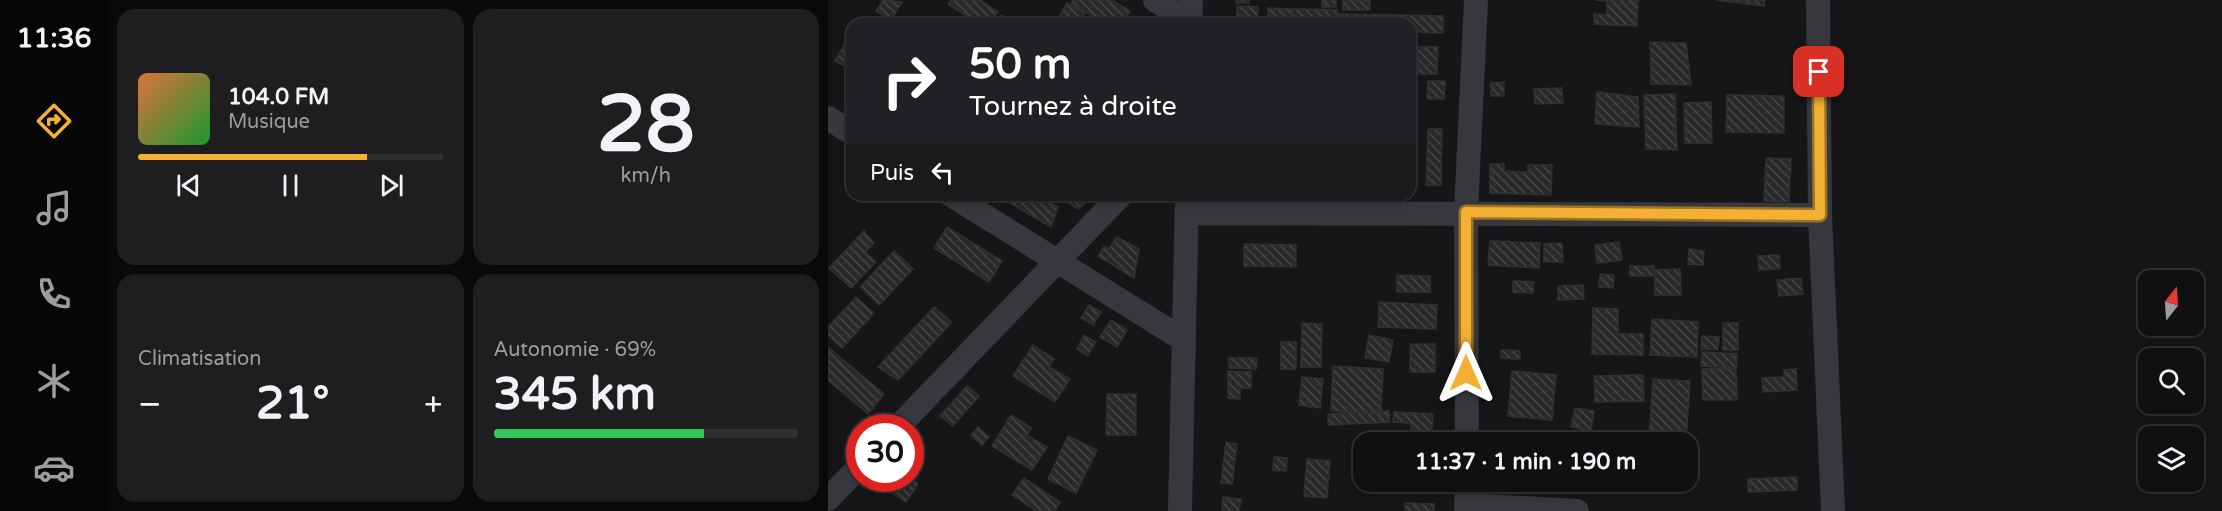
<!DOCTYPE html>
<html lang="fr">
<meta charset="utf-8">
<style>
body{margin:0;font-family:"Varela Round",sans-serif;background:#1e1e20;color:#f1f3f6;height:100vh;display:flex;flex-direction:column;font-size:22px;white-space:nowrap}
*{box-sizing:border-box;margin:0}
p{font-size:20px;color:#9c9d9f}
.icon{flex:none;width:33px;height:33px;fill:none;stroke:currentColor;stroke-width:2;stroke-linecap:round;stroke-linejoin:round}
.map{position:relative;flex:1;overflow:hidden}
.details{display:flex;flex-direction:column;gap:9px;padding:9px;background:#09090a;width:720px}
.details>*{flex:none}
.guide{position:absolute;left:18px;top:18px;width:570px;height:183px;border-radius:18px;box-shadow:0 3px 9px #0003,0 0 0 2px #303032;background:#202124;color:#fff;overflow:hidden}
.needle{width:39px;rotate:17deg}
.fabs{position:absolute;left:1310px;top:270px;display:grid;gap:12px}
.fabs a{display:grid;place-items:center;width:66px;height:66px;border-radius:12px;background:#101012;box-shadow:0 3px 9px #0003,0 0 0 2px #303032;font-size:30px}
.speed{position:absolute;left:18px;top:414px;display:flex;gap:12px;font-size:30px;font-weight:700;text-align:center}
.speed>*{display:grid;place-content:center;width:78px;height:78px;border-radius:50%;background:#101012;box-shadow:0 3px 9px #0003,0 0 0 2px #303032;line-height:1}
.speed .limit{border:9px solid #d22;background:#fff;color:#111}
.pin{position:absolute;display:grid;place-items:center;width:51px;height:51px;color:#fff;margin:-26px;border-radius:12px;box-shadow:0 3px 9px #0006}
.me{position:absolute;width:66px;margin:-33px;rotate:0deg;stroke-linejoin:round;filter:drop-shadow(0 0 4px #0008)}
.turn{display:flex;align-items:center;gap:21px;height:126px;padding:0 24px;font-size:27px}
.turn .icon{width:78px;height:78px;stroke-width:2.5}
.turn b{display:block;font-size:42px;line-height:51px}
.then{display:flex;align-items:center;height:57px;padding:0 24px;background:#0003;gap:12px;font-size:22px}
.big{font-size:45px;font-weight:700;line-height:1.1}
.details .tile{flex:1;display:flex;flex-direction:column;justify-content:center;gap:9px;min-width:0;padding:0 21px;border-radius:18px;background:#1e1e20}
.details .dial{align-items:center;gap:0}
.dial b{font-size:78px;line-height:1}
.song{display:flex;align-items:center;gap:18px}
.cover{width:72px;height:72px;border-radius:9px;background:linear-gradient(135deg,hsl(20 70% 55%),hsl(130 70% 35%))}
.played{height:6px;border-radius:3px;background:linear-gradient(90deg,#f2b134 75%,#303032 75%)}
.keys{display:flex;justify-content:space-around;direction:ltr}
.heat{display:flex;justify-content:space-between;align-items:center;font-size:33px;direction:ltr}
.charge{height:9px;border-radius:4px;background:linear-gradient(90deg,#34c759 69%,#303032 0)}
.details .tiles{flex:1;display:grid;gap:9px;grid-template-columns:repeat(2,1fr)}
.trip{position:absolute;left:525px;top:432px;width:345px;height:60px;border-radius:18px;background:#101012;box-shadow:0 3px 9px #0003,0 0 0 2px #303032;font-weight:700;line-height:60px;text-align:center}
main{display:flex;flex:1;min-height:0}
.menu{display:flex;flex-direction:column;width:108px;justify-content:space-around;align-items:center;background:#060607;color:#9c9d9f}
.menu .icon{width:42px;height:42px}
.menu .selected{color:#f2b134}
.menu b{font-size:27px;color:#f1f3f6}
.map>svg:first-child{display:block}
.building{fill:url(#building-back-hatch);stroke:#303034;stroke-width:1.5}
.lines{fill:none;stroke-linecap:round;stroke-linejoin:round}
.minor{stroke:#37383d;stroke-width:24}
.route-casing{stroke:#9d7322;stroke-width:15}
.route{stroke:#f2b134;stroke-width:10}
</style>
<main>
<nav class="menu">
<b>11:36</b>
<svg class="icon selected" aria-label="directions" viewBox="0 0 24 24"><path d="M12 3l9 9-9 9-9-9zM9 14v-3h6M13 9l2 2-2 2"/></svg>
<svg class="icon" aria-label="music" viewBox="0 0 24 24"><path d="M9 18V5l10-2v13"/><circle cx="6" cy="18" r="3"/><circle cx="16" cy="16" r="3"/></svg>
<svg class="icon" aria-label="phone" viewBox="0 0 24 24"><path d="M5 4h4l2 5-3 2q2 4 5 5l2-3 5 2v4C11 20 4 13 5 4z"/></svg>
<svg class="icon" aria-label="climate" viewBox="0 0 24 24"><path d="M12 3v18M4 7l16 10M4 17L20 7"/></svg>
<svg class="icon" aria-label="car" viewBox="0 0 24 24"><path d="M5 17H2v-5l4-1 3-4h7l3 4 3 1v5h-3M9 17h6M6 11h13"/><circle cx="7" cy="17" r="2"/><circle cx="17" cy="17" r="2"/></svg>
</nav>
<section class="details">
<div class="tiles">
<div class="tile">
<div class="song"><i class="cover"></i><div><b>104.0 FM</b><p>Musique</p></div></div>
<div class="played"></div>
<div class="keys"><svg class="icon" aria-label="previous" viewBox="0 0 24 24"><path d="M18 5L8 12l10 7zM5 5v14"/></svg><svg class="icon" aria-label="pause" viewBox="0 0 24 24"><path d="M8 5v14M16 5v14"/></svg><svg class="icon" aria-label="next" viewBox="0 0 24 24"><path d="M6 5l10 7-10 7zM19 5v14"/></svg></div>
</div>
<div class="tile dial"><b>28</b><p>km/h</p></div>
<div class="tile"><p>Climatisation</p>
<div class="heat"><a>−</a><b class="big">21°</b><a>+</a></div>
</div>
<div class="tile"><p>Autonomie · 69%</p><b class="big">345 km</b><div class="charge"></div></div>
</div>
</section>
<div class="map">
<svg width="1394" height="511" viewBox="0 0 1394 511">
<defs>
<pattern id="building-back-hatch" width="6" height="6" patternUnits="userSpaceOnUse" patternTransform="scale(1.5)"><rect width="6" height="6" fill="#29292c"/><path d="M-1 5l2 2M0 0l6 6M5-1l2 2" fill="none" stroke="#454548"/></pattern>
</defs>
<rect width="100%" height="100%" fill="#161618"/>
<path class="building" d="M55,0L74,2L63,20L48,11Z
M123,0H152L170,12L162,24H151L120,4Z
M245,0H284L302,11L294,24H278L243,3Z
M408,0H421V3H408Z
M494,0H508V7H494Z
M515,0H542V10H515Z
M767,0H810L809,26L766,24V14L779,15V1Z
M888,0H937L936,6Z
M239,3L257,13L250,24H227Z
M409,6L430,7L429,24H408Z
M440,8L464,9L463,24H440Z
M465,9L509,10V21L465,20Z
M511,14L615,16V33L582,32V24H511Z
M173,15L190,24H167Z
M822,42L858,43L863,85L823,84Z
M17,43L24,46V70L7,61Z
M590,47H610L609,74H590Z
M600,81H617L616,99H599Z
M676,82V96H663V83Z
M734,88L735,103L707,104L706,89Z
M769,92L810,97L811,127L767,124Z
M847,94L849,150L818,149L816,95Z
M899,95L956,96V133L898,132Z
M883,102L884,143H857L856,103Z
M600,129H614L613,185H598Z
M938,158L963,159L961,202L936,201Z
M662,164H676V171L700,172V165H724L723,195L662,193Z
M177,195H210L230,207L223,227L175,199Z
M228,195H265L266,196L250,209Z
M119,227L174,261L161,282L106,248Z
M36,231L46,243L37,252L48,262L23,288L1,268Z
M289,237L311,249L306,278L270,256L276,247L281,249Z
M662,241L712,243L711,268L660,265Z
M791,242L794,260L769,263L767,245Z
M734,243L735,262H716V244Z
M416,244L468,245V267L416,266Z
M861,249L876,251L875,265L860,264Z
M66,251L85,269L51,305L32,287Z
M951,255L952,269L931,270L930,256Z
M802,266H826V276H802Z
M852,269L853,295H827V270Z
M772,274L786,275L785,288L771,287Z
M569,275L602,276V292H569Z
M973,278L975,294L951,296L949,280Z
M685,281L706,282L705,293L685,292Z
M755,285L756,299L730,300V286Z
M28,297L46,313L14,348L0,335V327Z
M551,302L609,305L608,329L550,327Z
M261,305L273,312L265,325L253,318Z
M106,307L124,322L70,380L50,367Z
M765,308L790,309V334H815V355L764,354Z
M824,319L870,322L869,357L822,355Z
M283,320L299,330L289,347L272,337Z
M474,323L494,324L493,367H473Z
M895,323H910V350H895Z
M256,335L268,342L260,356L249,349Z
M541,335L565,340L561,362L537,358Z
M874,336L891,337L890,350L873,349Z
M453,342H468V369H453Z
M582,344H607V372H582Z
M205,345L226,359L221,367L242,379L227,402L185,376Z
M0,347L56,394L40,414L0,380Z
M673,350L692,351V359L673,358Z
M874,352L909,354L908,368L873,366Z
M401,358H429L428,369L401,368Z
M505,366L555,369L553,414L503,411Z
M908,368L909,400H875L874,369Z
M968,369L969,390L935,392L934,378L956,377V370Z
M400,371L423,372V388H412V399L400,398Z
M684,371L728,375L724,420L680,416Z
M815,375L816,401L767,402L766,376Z
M474,377L495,379L492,408L471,405Z
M825,379L862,381L858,441L821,439Z
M139,386L151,396L125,426L112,416Z
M279,394H308V435H278Z
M747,408L766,411L763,431L743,427Z
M561,411L562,422L500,425V414Z
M566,412L605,414L603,442H582L583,423L565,422Z
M183,415L204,428L199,435L219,447L204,470L164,446Z
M150,427L161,437L154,445L143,435Z
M698,435L715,437V442H697Z
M240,436L269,450L248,493L220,479Z
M398,442L409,444L404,484L393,483Z
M446,457L459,458L458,471L445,470Z
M479,459L502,461L499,498L476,496Z
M969,477V490L920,492V479Z
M50,478H82L90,484L78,502L48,482Z
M196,478L232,502L227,511H208L184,495Z
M655,482H707L706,491L655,488Z
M709,482H761V492L709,491Z
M395,497L413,499L411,511H394Z
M577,503L606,504V511H577Z"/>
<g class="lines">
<path class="minor" d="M327,0L362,23
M990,0L992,215L1005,511
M362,24L363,0
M0,118L24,133
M123,195L356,340
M359,213L992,215
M69,428L293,195
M639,442L638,212L648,0
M0,499L32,466
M639,505L749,511
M352,511L359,195
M638,511L639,482"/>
</g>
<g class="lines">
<g class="route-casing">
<path id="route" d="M638,373V212L992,215L991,72"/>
</g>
<use href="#route" class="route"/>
</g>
</svg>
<div class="fabs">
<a><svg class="needle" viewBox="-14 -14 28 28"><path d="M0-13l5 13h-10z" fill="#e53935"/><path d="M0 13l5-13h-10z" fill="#9c9d9f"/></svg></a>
<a><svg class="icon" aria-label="search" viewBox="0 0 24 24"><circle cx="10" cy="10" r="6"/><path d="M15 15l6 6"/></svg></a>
<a><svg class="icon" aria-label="layers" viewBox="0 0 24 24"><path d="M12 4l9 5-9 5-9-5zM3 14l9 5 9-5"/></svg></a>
</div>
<div class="speed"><div class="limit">30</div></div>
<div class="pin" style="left:991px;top:72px;background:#d93025"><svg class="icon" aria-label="arrive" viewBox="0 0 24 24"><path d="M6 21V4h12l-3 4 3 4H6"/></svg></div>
<svg class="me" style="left:638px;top:373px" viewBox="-20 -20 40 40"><path d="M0-17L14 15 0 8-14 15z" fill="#f2b134" stroke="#fff" stroke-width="4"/></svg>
<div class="trip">11:37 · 1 min · 190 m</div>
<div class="guide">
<div class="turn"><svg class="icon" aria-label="right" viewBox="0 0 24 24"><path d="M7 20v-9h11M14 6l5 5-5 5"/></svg><div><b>50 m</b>Tournez à droite</div></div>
<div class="then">Puis<svg class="icon" aria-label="left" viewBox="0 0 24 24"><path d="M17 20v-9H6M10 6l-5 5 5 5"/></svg></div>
</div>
</div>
</main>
